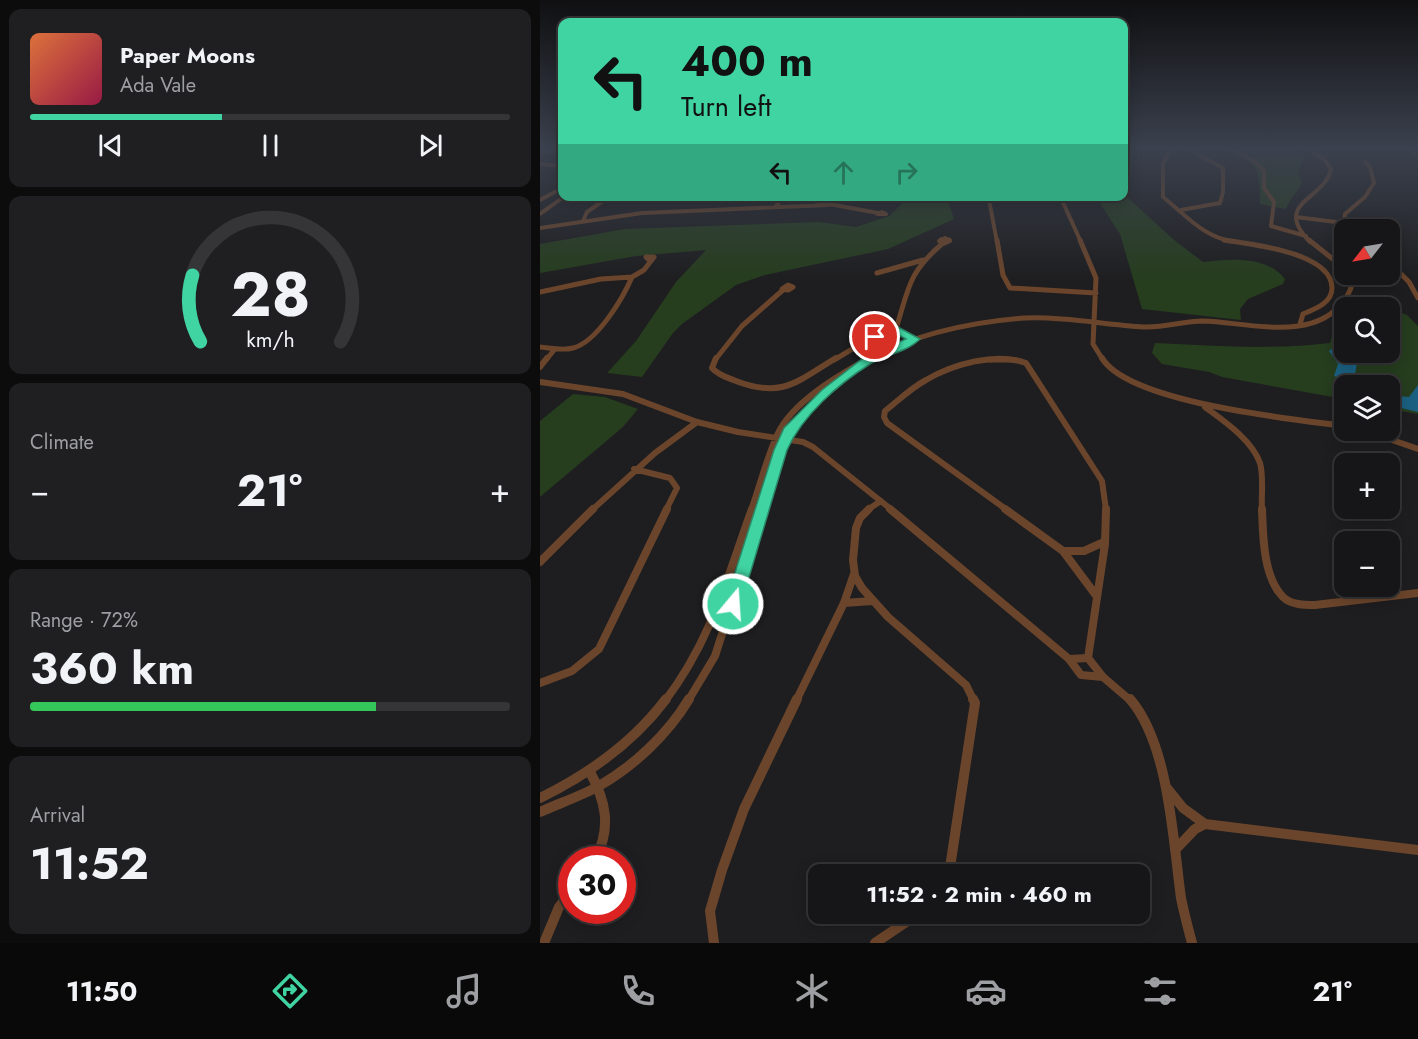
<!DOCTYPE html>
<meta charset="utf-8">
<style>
body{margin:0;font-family:Jost,sans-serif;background:#1f1f21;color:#f1f3f6;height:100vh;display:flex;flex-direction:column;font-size:22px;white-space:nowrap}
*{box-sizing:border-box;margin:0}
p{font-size:20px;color:#9e9fa2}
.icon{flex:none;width:33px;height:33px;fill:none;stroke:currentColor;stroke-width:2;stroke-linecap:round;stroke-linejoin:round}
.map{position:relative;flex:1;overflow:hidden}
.details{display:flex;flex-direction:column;gap:9px;padding:9px;background:#0c0c0d;width:540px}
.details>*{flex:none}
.guide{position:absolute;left:18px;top:18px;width:570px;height:183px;border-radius:12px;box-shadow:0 3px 15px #0003,0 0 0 2px #353537;background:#40d4a2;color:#111;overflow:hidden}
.needle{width:39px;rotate:239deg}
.controls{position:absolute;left:794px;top:219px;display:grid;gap:12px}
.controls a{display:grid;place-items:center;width:66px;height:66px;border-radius:12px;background:#161618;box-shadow:0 3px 15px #0003,0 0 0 2px #353537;font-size:30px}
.speed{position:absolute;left:18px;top:846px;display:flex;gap:12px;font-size:30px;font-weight:700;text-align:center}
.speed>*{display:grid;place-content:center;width:78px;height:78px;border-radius:50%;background:#161618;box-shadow:0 3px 15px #0003,0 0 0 2px #353537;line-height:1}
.speed .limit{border:9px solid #d22;background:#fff;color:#111}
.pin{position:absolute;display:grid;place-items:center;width:51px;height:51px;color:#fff;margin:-26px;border:3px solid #fff;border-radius:50%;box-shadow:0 2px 6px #0007}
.me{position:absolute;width:66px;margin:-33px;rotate:18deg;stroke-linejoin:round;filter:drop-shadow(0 0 4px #0008)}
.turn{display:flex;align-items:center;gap:21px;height:126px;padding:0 24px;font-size:27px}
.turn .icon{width:78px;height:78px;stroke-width:2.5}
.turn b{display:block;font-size:42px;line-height:51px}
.lanes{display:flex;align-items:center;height:57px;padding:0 24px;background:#0003;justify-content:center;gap:30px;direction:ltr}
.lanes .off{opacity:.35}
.big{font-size:45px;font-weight:700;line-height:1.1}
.details .widget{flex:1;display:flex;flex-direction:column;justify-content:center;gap:9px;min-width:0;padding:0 21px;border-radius:12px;background:#1f1f21}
.details .dial{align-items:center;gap:0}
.dial svg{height:156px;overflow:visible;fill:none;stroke:#353537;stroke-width:7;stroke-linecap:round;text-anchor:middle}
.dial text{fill:#f1f3f6;stroke:none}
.song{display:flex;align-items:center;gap:18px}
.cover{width:72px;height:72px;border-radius:9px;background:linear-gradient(135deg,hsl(20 70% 55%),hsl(340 70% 35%))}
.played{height:6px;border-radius:3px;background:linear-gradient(90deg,#40d4a2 40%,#353537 40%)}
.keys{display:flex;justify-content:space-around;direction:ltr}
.heat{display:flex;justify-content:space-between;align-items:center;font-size:33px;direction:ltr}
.charge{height:9px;border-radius:4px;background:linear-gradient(90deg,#34c759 72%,#353537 0)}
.trip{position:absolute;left:268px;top:864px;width:342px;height:60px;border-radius:12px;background:#161618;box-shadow:0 3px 15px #0003,0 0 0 2px #353537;font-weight:700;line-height:60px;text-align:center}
.tabs{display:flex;height:96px;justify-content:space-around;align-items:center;background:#09090a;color:#9e9fa2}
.tabs .icon{width:42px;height:42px}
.tabs .current{color:#40d4a2}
.tabs b{font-size:27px;color:#f1f3f6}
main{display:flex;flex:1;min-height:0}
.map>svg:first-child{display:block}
.green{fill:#263d1e}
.water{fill:#1b6081}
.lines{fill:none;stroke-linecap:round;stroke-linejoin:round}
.street-far4{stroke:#6b452b;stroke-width:4}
.street-far3{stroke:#6b452b;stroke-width:5}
.street-far2{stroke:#6b452b;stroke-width:6}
.street-far1{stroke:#6b452b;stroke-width:8}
.street{stroke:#6b452b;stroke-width:10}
.route{fill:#40d4a2;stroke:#2a8a69;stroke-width:1.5}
</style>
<main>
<section class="details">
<div class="widget">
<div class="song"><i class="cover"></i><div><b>Paper Moons</b><p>Ada Vale</p></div></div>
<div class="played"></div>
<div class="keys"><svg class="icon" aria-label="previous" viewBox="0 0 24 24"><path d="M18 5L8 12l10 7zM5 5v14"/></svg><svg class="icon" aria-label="pause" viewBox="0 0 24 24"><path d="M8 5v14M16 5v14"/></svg><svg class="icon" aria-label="next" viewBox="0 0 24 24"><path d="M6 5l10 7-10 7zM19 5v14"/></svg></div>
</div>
<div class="widget dial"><svg viewBox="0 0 100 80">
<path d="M14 69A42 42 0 1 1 86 69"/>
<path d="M14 69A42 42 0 0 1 10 35" stroke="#40d4a2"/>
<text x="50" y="56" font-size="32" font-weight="700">28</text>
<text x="50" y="72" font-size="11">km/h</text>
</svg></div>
<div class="widget"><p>Climate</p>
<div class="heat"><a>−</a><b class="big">21°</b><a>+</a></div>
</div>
<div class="widget"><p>Range · 72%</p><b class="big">360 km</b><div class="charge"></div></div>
<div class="widget"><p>Arrival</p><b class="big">11:52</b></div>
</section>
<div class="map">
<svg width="878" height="943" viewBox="0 0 878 943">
<rect width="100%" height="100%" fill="#1e1e20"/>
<path class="green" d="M584,148H595L587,197L634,240L663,262C689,259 726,255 745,279L743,284L708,299L700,309L701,320L602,309L580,234L556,197L584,196Z
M681,148H750L766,154L758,171L762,182C758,193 750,197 746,209L720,204C720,165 717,163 681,148Z
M335,197H413L408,201L414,219L348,249L225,275L196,285L142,324L133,333L102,377L67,373L96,341L136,282L166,250L96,256L0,273V244L85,229L279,222L316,227L349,216L364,202Z
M849,308L867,315L878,326V414L849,409V386H804V399L682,377L669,372L622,364L612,353L615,343C674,346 731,350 790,343L795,325L804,317V352H849Z
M33,394L65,397L98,409L83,427L0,497V421Z"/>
<path class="water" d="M793,348L804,349V352L819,353L815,374L802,379L794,376L798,364L789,351Z
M878,385V412L849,405V395L869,397Z"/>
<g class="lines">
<path class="street-far4" d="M631,148L623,164V197C646,215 665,239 696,242
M687,148L714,161L724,171V188L734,202L731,226L766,236
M765,148L784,159L791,169C785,200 731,202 770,242
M872,148L874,154
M0,152H22
M0,164L22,166
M246,196L338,213
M454,196L449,200L457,242
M520,196L541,242
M0,200L22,188
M235,207L241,200L239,196
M641,210L680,203L683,192V168L646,148
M342,212L346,214H337Z
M0,214L25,196
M756,217L804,223
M43,221L47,212L70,196
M0,228L102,213L289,205
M810,230L804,223L805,214L825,197L834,183L830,167L825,162
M401,242L399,241L405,238L410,241L408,242"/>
<path class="street-far3" d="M401,240L405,243L409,240
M457,240L463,275L470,288L556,293
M540,240L556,278L553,344L563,360
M684,240C709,244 792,252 792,288C792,303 775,309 763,314L760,324
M769,240L804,268
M849,262L869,282L878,298
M337,273L383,260
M248,285L253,287L248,290L242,289Z
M0,292L61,279L92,277L104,270L114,257H106L110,261
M356,329C369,287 368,273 403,243
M0,347C11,348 22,351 33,348C57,342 83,298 92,277
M6,360L15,349
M175,360L202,326L243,290
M294,360L324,342L356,329L374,340
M327,360C375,334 431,322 485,318C525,316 564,325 604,327C624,328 643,321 663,321C707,322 775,344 805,299C811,290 814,284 810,274
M449,360H477"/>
<path class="street-far2" d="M176,358L172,368C178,375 188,378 196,381C242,399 258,381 296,358
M562,358C589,403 753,419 804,426
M0,367L7,358
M0,382L83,394L157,422L198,432L263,442L273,447L352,510
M665,407C684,421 712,440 720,463C724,477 721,496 722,510
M823,430L878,449
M94,469L130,478L137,488L126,510
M52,510L115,453L157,422
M211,510C220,485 226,459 237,435C252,402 299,375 330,358
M222,510C229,487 235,462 245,440C259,411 286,392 310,374
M327,510L341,501
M467,510L347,423L344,417L345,411C359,400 371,388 386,380C413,364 456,352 486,363L562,481L566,510"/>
<path class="street-far1" d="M329,509L320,518L316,528L313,560L315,576L322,588L348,617L426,685L434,701
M350,509L529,659L541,675L563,677
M465,509L523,551L555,594
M566,509L565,544L548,658L563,677L591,701
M722,509C723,535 723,577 743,597C751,605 765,605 775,605L878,593
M523,551H544L564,542
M0,562L53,509
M304,603L332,601
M529,659L548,658
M0,683L32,671L59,649L127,509
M125,701C171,641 187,578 212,509
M148,701L175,656L222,509
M256,701L304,603L314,574"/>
<path class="street" d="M590,699C629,744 633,840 641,898C644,913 648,928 652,943
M49,770C66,801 72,827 55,860
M627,788L643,808L665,824L878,850
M0,798C49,774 93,743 126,699
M0,812C20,803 41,796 59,786C94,766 128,734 149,699
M635,850L655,829L665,824
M409,874L435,703L433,699
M4,943L19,907L32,890
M174,943L170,911L182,870L204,809L257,699
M335,943L378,914"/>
</g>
<linearGradient id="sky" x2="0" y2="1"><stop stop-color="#101012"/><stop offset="0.53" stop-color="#3b414e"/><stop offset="1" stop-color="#3b414e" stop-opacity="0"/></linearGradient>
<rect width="878" height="280" fill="url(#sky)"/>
<path class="route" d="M356,326L380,339C367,352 345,355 330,364C298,384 262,416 247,450L201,604L199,608L193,610L187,608L185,604L234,450L244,428L282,390L322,359L366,339L355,333L335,340L330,337Z"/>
</svg>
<div class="controls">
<a><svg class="needle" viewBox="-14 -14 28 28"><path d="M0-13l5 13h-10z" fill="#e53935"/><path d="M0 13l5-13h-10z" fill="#9e9fa2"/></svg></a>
<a><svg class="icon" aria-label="search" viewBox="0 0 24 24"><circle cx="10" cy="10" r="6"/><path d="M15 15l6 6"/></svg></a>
<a><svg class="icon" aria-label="layers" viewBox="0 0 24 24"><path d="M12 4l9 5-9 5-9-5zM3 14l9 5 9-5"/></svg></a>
<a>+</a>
<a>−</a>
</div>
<div class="speed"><div class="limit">30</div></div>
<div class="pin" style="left:335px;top:337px;background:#d93025"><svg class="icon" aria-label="arrive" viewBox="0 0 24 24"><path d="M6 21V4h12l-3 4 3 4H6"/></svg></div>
<svg class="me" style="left:193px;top:604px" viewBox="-20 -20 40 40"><circle r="17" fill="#40d4a2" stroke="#fff" stroke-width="3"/><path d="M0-11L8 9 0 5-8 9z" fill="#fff"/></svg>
<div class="trip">11:52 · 2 min · 460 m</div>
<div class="guide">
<div class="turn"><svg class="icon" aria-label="left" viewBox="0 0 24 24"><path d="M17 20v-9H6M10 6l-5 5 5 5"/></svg><div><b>400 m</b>Turn left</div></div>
<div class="lanes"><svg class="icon" aria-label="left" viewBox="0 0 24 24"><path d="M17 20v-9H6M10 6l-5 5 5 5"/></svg><svg class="icon off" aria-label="ahead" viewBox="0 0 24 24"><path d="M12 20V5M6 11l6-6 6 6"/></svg><svg class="icon off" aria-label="right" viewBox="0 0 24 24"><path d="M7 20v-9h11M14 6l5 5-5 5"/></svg></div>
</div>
</div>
</main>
<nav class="tabs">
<b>11:50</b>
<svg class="icon current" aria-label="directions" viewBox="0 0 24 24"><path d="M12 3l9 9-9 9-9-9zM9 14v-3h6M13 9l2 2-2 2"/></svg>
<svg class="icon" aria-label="music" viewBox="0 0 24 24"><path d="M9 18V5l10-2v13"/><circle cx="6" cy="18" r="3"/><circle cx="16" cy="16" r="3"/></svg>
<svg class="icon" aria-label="phone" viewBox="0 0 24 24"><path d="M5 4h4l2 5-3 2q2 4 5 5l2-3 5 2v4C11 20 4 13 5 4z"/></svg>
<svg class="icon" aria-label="climate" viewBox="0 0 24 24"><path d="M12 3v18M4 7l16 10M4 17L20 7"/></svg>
<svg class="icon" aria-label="car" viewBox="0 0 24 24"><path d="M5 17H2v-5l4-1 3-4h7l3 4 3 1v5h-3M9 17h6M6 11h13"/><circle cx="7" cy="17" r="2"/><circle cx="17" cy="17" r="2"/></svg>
<svg class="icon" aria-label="filters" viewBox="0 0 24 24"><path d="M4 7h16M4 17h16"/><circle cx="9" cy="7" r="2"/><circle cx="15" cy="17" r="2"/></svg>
<b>21°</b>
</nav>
